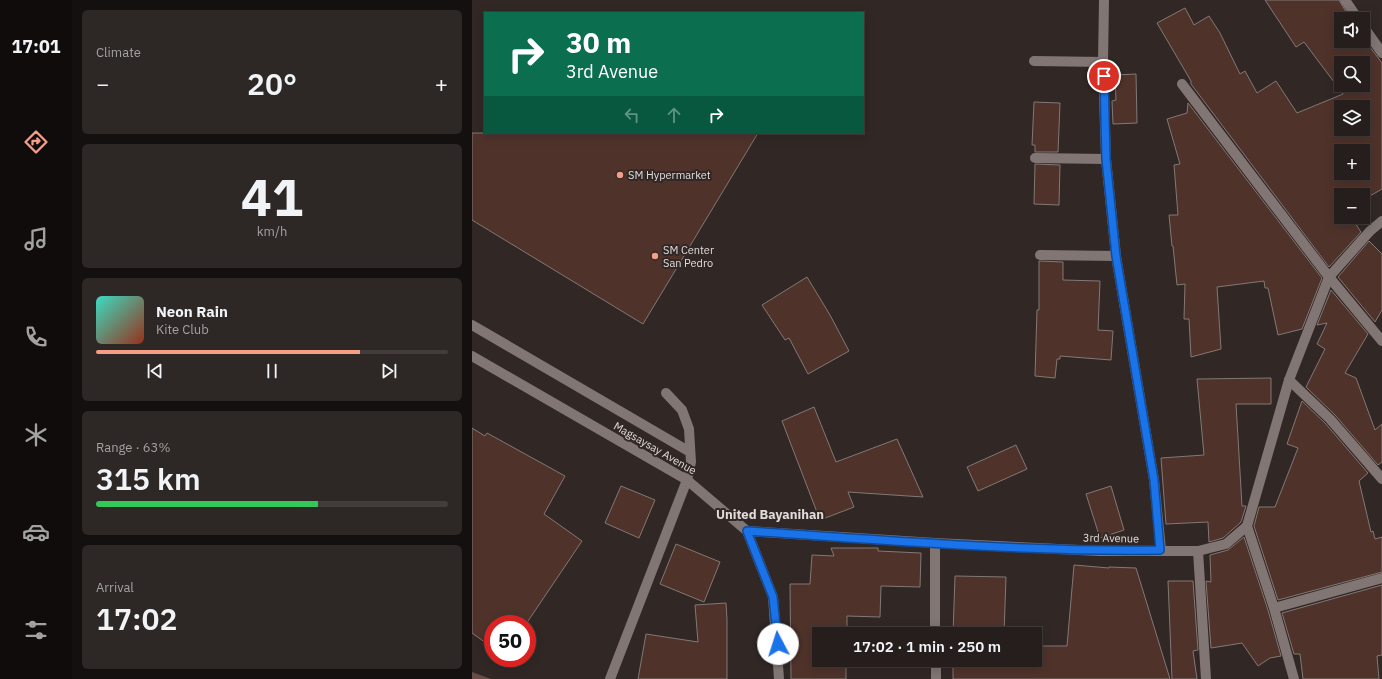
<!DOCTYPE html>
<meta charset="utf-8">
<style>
body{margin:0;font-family:"IBM Plex Sans",sans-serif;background:#2d2725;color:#f1f3f6;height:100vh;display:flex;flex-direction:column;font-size:15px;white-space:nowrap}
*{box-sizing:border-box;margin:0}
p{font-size:13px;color:#a3a2a3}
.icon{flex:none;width:22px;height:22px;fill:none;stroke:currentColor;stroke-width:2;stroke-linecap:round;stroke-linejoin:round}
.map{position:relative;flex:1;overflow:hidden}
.drawer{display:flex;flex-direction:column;gap:10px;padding:10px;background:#14100f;width:400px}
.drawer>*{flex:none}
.banner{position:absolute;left:12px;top:12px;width:380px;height:122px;border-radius:0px;box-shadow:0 2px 10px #0003,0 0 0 1px #423c3b;background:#0b6e4f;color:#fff;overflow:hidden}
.fabs{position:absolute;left:862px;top:12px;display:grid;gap:8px}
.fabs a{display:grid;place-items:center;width:36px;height:36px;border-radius:0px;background:#251e1c;box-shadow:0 2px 10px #0003,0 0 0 1px #423c3b;font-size:20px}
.speed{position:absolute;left:12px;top:615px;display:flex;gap:8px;font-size:20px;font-weight:700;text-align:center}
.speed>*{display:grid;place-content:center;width:52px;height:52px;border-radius:50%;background:#251e1c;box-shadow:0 2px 10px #0003,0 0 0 1px #423c3b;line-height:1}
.speed .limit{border:6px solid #d22;background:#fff;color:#111}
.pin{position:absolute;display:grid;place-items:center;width:34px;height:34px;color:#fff;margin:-17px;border:2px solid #fff;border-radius:50%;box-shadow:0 1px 4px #0007}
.me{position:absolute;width:44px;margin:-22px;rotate:355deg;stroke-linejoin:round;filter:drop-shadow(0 0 3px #0008)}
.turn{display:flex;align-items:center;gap:14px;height:84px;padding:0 16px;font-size:18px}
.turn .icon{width:52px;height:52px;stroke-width:2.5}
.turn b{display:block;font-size:28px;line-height:34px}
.lanes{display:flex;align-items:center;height:38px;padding:0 16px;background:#0003;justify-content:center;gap:20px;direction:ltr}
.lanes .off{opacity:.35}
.big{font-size:30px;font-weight:600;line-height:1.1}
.drawer .widget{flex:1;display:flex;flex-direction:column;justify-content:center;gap:6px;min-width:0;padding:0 14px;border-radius:6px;background:#2d2725}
.drawer .dial{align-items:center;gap:0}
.dial b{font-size:52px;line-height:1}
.song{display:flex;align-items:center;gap:12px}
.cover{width:48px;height:48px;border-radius:6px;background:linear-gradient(135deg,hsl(170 70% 55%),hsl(10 70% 35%))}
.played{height:4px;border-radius:2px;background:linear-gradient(90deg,#f49e88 75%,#423c3b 75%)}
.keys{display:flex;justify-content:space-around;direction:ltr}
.heat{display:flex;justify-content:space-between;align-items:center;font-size:22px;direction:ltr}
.charge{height:6px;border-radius:3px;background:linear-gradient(90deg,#34c759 63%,#423c3b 0)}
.trip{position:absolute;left:340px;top:627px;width:230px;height:40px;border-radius:0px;background:#251e1c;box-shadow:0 2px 10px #0003,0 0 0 1px #423c3b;font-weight:600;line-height:40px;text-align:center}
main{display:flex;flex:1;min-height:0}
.menu{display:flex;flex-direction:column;width:72px;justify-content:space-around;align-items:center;background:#0f0c0b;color:#a3a2a3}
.menu .icon{width:28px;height:28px}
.menu .on{color:#f49e88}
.menu b{font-size:18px;color:#f1f3f6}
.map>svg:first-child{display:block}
.green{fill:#694c44}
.building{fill:#4f332b;stroke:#827875;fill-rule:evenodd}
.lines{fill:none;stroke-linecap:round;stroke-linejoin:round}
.service{stroke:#817674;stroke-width:10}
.minor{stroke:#817674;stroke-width:10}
.tertiary{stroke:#817674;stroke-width:10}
.secondary{stroke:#817674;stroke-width:10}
.route-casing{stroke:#114b97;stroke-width:10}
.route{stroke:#1a73e8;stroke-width:7}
.poi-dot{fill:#f49e88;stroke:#312826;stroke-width:1.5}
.labels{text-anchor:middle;stroke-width:4;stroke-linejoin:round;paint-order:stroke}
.poi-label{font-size:11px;fill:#e1dbda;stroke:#312826;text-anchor:start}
.street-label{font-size:11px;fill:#e1dbda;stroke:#312826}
.quarter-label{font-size:13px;font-weight:bold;fill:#e1dbda;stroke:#312826}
</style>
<main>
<nav class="menu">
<b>17:01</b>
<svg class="icon on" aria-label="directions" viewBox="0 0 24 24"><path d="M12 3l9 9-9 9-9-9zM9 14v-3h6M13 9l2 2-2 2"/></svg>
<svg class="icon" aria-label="music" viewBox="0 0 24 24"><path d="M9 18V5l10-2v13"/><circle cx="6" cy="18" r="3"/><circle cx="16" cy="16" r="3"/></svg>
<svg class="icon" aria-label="phone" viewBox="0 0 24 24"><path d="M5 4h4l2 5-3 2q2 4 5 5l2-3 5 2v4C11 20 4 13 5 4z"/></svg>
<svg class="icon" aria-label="climate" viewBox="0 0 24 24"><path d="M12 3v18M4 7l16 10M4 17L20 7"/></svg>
<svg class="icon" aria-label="car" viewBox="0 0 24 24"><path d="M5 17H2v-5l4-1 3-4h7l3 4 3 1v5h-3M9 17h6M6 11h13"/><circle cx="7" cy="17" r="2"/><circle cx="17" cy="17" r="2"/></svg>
<svg class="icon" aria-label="filters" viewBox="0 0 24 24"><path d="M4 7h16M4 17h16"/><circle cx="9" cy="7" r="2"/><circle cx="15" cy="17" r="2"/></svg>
</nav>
<section class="drawer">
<div class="widget"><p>Climate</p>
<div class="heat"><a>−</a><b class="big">20°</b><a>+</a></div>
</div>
<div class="widget dial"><b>41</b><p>km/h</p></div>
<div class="widget">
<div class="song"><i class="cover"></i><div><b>Neon Rain</b><p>Kite Club</p></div></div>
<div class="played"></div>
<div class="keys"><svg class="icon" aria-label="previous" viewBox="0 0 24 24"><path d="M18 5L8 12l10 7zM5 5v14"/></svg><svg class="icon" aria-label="pause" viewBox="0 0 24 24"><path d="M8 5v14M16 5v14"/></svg><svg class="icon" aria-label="next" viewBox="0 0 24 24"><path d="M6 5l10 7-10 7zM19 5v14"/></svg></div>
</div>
<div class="widget"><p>Range · 63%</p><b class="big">315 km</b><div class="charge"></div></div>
<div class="widget"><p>Arrival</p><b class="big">17:02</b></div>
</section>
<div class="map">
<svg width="910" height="679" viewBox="0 0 910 679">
<rect width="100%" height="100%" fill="#312826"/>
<path class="green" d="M0,672L19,679H0Z"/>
<path class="building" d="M793,0H867L877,17L874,19H869V41H891V38L910,63V189L891,200V195H869V217H879L889,232L857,267L719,84V81L685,23L713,8L722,25L737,16L748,33L768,74L773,71L785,93L804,81L825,113L871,94L832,42L824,47ZM869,63H891V85H869ZM869,107H891V129H869ZM869,151H891V173H869Z
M664,74L665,123L641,124L640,101L644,100L643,75Z
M562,102L588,103L586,152H563V145H560Z
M716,103L850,278L830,329L806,335L796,288H793L792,281L745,287L749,349L719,357L717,319H712L713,284L705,285L701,246H700L697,215H706L702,165L708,164L695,119L715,113Z
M0,133H286L171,324L0,220Z
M563,164L588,165L587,205L562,204Z
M897,241L910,254V310L903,322L866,277Z
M567,261L591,262V280L628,281L626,330L641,331L639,360L588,356V359H585L583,378L563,376L565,310H567Z
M335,277L358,315L377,351L336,374L317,338L313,340L290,305Z
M859,290L896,334L873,373L884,378L903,430L910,424V462L906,465L863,415L834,387L853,349L845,344L855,323L845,325Z
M799,378V404H764L770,506H774L769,522L751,538L737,542L736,522L694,524L689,458L732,455L725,379Z
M830,401L853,423L896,473L887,481L899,532L901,531L903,539L910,537V572L806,600L782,526L787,507H803L826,448L815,444Z
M342,407L364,462L425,439L451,497L376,492L382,507L348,520L310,421Z
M0,428L13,436L15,433L93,476L72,514L110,541L54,624H21V648L0,633Z
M544,445L555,469L506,491L495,467Z
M149,486L183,500L167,538L133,523Z
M639,486L652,530L628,538L614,494Z
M772,537L796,610L809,656L798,658L786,666L770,643L739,648L734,581L739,582L738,555L756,550Z
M204,544L248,562L232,602L188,584Z
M359,548H406V551L449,553L448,587L409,586L408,617L375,616V634H347V660H374V679H319L318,584H338L340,555L362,556Z
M602,565L637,568V567L664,568L698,679H481V660H563V646H595Z
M483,576L534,577L532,634H481Z
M696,581H721L726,650L721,651L725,679H700Z
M910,585V655L905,656L907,679H831L828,654H822L810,613Z
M254,603L255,620V679H166L174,634L226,642L223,605Z"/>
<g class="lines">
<path class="service" d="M0,325L218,452
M194,393L210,410L217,429L219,462L215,480"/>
<path class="minor" d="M632,0L631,62L634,159L644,256L682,480L689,550
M873,0L886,19
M891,26L910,53
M562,61L631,62
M710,84L857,277L910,341
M563,158L634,159
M568,255L644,256
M817,380L858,419L910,479
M775,526L802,608L822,679
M463,543V634
M726,551L734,679
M802,608L910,578
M464,660V679
M138,679L215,480"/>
<path class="tertiary" d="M275,531L463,543L628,551H726L754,544L775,526L817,380L857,277L898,231L910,221"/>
<path class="secondary" d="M0,356L215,480L275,531L301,597L307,679"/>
</g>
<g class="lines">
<g class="route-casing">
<path id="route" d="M306,644L301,597L275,531C413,540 551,552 688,550L682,480L644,256L634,159L632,76"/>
</g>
<use href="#route" class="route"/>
</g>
<g class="poi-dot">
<circle cx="148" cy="175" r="4"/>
<circle cx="183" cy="256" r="4"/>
</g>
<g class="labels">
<g class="poi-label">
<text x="156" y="179">SM Hypermarket</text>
<text x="191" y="254">SM Center<tspan x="191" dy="13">San Pedro</tspan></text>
</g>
<g class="street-label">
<text transform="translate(183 448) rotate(30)" y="4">Magsaysay Avenue</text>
<text transform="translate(639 538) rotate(1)" y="4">3rd Avenue</text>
</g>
<g class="quarter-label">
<text x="298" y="519">United Bayanihan</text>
</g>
</g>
</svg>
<div class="fabs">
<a><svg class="icon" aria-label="sound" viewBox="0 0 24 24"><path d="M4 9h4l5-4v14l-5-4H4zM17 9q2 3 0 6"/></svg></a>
<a><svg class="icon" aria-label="search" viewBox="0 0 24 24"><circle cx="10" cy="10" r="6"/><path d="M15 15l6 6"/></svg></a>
<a><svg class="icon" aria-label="layers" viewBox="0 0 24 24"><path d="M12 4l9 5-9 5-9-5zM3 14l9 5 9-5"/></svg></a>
<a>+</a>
<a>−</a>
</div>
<div class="speed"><div class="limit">50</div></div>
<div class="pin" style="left:632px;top:76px;background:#d93025"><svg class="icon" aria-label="arrive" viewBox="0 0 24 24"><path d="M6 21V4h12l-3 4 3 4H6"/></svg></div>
<svg class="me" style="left:306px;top:644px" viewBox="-20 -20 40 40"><circle r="19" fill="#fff"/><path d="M0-13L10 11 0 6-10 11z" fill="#1a73e8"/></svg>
<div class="trip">17:02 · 1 min · 250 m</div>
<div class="banner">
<div class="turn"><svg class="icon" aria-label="right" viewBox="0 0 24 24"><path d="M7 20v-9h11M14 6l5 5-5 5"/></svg><div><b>30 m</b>3rd Avenue</div></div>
<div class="lanes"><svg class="icon off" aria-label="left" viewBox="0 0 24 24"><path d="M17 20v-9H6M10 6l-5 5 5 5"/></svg><svg class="icon off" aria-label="ahead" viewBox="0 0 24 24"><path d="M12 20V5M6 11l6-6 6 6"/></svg><svg class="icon" aria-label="right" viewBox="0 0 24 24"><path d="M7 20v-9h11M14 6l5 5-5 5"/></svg></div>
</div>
</div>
</main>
